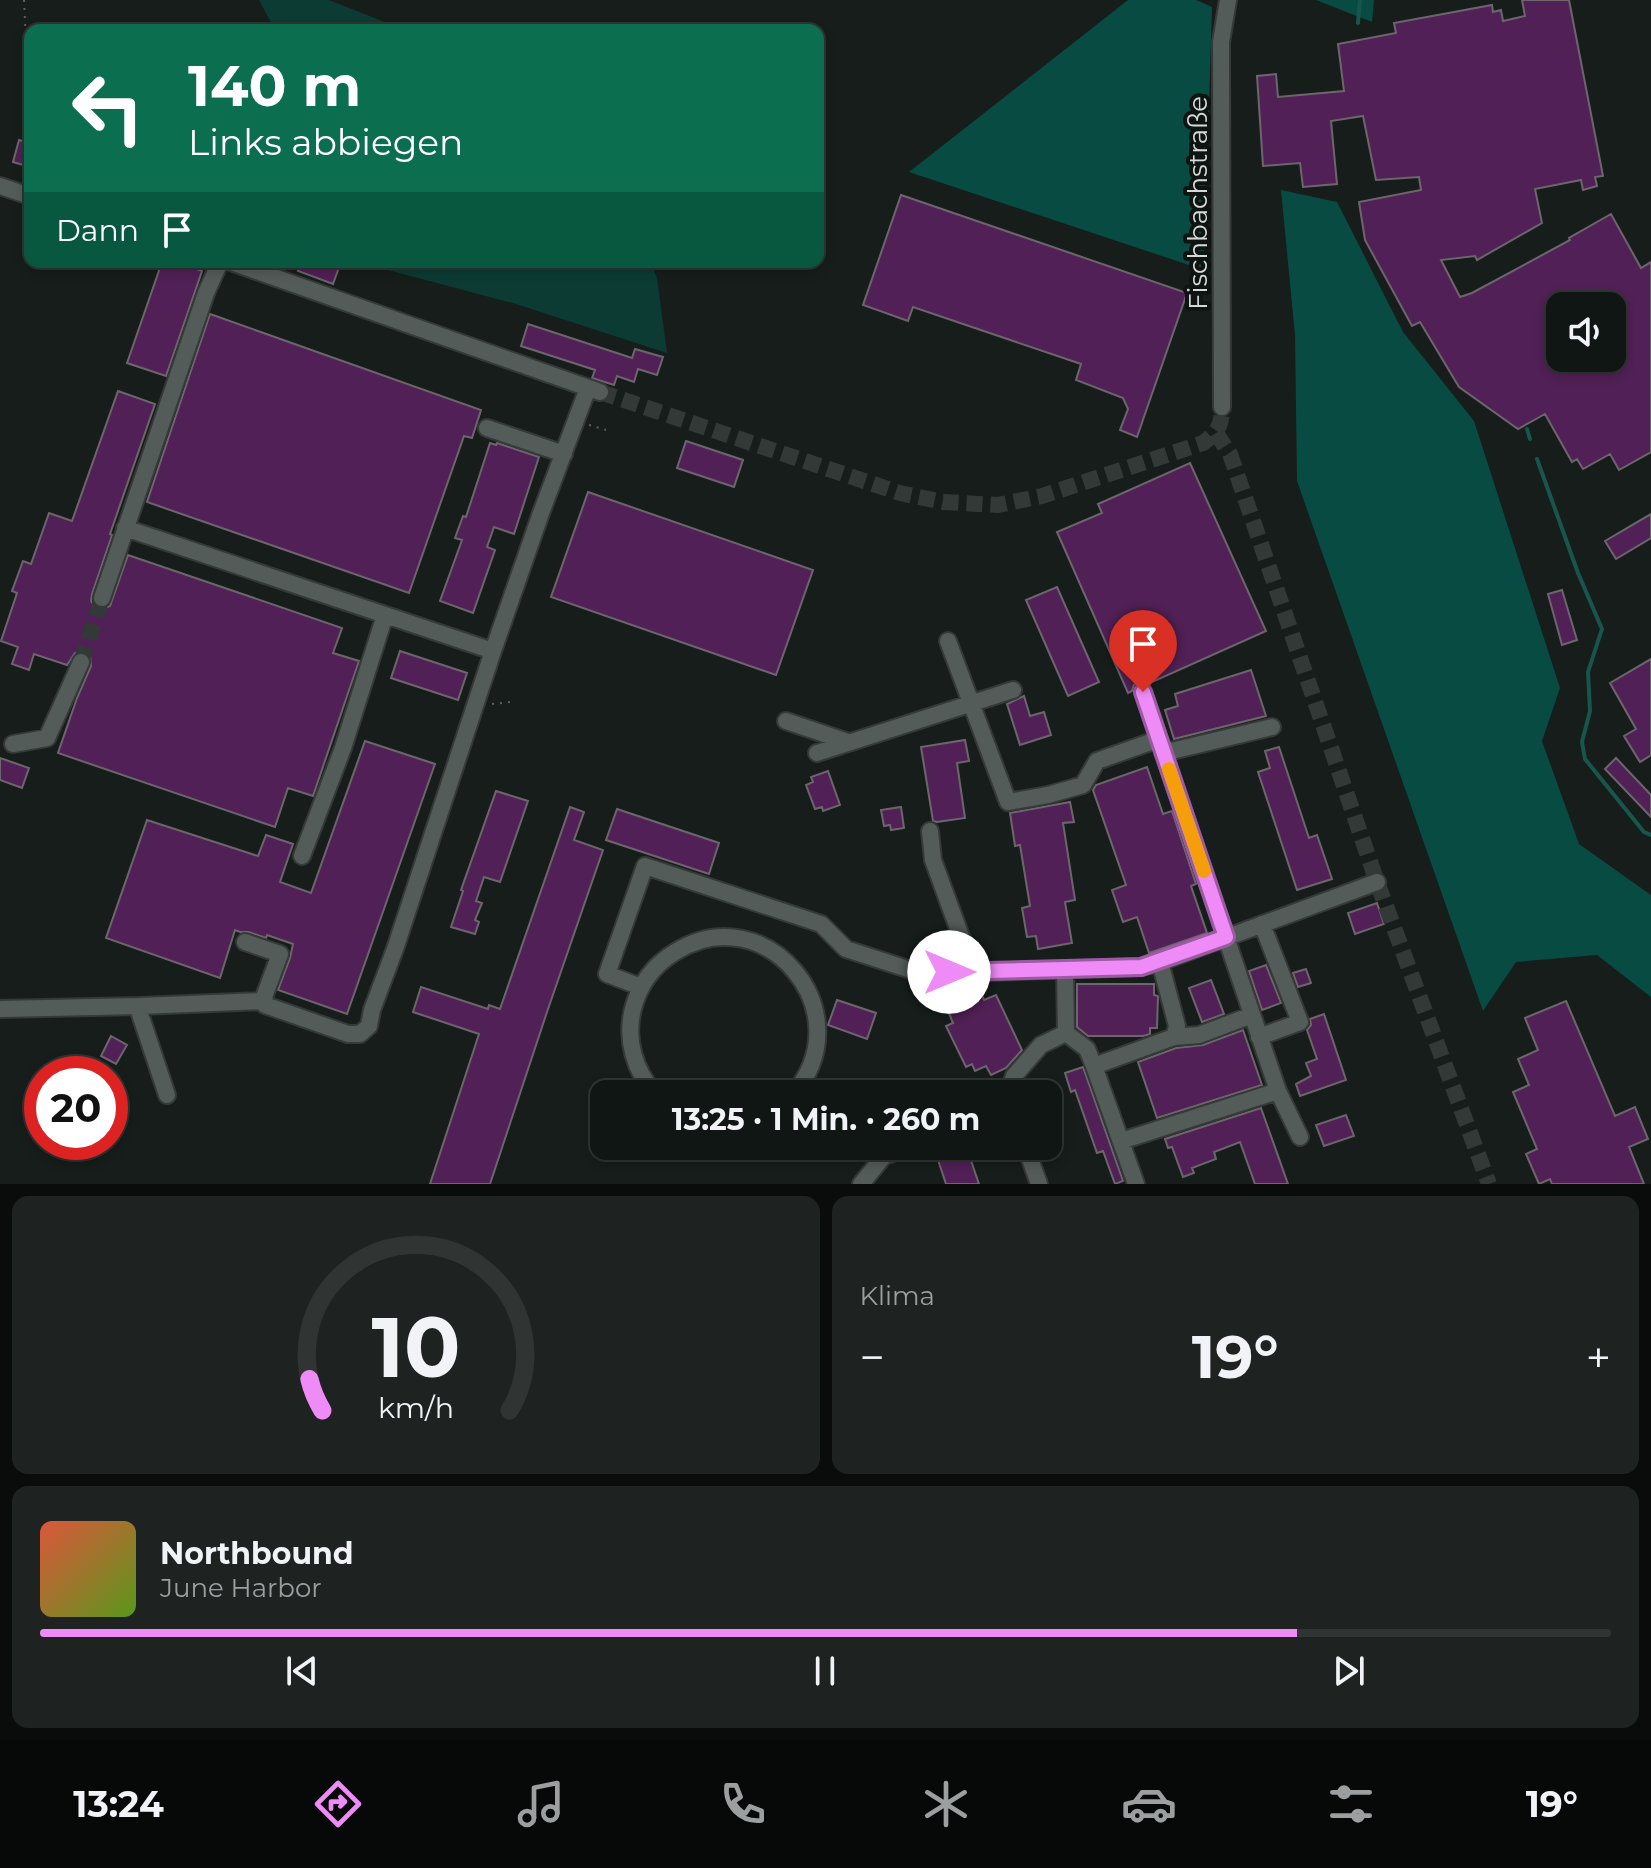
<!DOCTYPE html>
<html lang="de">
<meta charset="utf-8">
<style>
body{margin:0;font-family:Montserrat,sans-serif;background:#1e2322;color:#f1f3f6;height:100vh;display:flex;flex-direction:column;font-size:30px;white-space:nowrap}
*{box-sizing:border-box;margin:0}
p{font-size:26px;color:#9c9fa0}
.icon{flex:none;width:44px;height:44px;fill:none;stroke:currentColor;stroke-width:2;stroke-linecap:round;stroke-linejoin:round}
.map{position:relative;height:1184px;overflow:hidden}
.panel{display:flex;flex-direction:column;gap:12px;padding:12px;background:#090c0b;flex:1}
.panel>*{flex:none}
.banner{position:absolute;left:24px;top:24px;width:800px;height:244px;border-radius:16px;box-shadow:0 4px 12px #0003,0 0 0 2px #303534;background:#0b6e4f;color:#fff;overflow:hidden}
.controls{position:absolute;left:1546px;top:292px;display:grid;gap:16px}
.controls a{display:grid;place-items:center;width:80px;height:80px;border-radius:16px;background:#101614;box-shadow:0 4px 12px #0003,0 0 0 2px #303534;font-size:40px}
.speed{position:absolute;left:24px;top:1056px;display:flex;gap:16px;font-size:40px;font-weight:700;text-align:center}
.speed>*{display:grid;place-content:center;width:104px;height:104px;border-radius:50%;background:#101614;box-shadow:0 4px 12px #0003,0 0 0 2px #303534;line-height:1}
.speed .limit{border:12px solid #d22;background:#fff;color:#111}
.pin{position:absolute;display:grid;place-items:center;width:68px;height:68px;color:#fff;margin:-82px -34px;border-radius:50% 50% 50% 0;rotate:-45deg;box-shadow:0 0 8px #0007}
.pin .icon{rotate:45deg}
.me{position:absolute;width:88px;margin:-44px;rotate:90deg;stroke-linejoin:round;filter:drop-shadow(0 0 6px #0008)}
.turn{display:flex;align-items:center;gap:28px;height:168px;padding:0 32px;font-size:36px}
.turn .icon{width:104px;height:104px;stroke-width:2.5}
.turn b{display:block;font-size:56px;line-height:68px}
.then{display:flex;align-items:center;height:76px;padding:0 32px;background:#0003;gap:16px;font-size:30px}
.big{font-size:60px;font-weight:700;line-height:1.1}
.panel .card{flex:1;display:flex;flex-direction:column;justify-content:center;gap:12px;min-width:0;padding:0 28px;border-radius:16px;background:#1e2322}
.panel .dial{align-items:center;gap:0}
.dial svg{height:208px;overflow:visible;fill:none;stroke:#303534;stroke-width:7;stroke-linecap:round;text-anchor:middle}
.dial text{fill:#f1f3f6;stroke:none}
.song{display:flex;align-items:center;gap:24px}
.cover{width:96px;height:96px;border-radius:12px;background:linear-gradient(135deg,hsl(10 70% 55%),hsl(90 70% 35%))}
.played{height:8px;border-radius:4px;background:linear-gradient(90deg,#ef8bf7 80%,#303534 80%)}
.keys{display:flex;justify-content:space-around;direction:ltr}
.heat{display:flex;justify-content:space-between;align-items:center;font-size:44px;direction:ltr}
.panel .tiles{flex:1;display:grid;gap:12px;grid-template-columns:1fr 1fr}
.card:last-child{grid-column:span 2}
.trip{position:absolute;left:590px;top:1080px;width:472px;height:80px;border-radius:16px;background:#101614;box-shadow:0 4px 12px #0003,0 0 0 2px #303534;font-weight:700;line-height:80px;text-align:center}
.menu{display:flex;height:128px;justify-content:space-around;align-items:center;background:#060908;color:#9c9fa0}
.menu .icon{width:56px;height:56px}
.menu .active{color:#ef8bf7}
.menu b{font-size:36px;color:#f1f3f6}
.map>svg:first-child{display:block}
.green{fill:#0c3b34}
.forest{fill:#084b42}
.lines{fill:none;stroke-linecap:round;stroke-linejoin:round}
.stream{stroke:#18564c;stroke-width:4}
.building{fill:#512056;stroke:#6c666c;stroke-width:2;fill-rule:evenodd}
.minor-tunnel{stroke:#323937;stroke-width:16;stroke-dasharray:16 8;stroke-linecap:butt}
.minor-casing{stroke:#353938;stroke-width:20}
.path{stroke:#5b6160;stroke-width:2;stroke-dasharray:2 6;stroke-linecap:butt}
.minor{stroke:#545c5a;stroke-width:16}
.route-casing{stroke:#9b5aa1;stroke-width:20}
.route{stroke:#ef8bf7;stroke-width:14}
.slow{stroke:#f59e0b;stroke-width:14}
.labels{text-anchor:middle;stroke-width:8;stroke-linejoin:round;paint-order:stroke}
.street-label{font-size:26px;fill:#d4d9d8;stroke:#0d1412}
</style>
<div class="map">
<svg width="1651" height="1184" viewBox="0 0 1651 1184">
<rect width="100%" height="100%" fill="#161d1b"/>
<path class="green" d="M259,0H329L405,30H275Z
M358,262H651L657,278L667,353L516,304Z"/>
<path class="forest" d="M1128,0H1196L1212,7L1204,270L909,172Z
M1316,0H1374L1372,22Z
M1281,190L1337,202L1403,332L1474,421L1560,688L1542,741L1579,844L1651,895V997L1597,955L1516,962L1483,1011L1297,481L1295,335Z"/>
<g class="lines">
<path class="stream" d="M1358,23L1360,0
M1527,429L1530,439
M1537,459L1578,573L1602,629L1588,672L1590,711L1582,742L1585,759L1644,832L1651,835"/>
</g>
<path class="building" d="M1522,0H1569L1603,176L1595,177L1597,186L1583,190L1581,180L1535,189L1542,223L1477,260L1475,256L1441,260L1460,297L1472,293L1570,240L1569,238L1611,214L1641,268L1651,262V452L1619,470L1610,454L1583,469L1577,459L1572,462L1545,414L1518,429L1459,387L1420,322L1412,326L1365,240L1359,202L1421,190L1419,177L1376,180L1363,116L1331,121L1337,184L1303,187L1300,163L1263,166L1257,76L1276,74L1278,97L1344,91L1338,44L1396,33L1394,23L1492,5L1493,12L1501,10L1503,21L1525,16ZM1560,306H1612V358H1560Z
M19,140L30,143V167L13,162Z
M901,195L1187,293L1137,437L1120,430L1128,409L1123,398L1076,380L1081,364L913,307L908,321L863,305Z
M162,262H177L202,271L166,376L127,363Z
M301,262H341L333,284L298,271Z
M210,314L481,410L472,438L464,436L409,593L147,502Z
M528,324L632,358L635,349L663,357L657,375L638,369L634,382L617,376L614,385L592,378L595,370L521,346Z
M118,391L155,404L110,534L112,535L92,594L91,601L94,606L103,609L110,606L128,555L342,628L333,653L359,661L313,796L288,788L275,827L58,753L77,698L91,666L90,656L85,652L75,653L67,665L34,654L29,670L12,664L18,647L1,641L17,593L12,591L23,561L31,564L49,513L72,521Z
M686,441L743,460L734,487L677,468Z
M490,443L496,445L497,443L539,457L514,534L494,527L487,547L495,550L473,613L440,601L462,540L455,538L463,516L466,517Z
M1190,463L1266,631L1150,683L1144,681L1139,682L1134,685L1132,691L1128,693L1057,532L1102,513L1098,504Z
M588,492L813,570L776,675L551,597Z
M1651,514V538L1616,559L1605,541Z
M1057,587L1099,682L1068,696L1026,600Z
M1562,590L1577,640L1562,645L1548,594Z
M400,651L467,673L458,700L391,678Z
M1651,659V755L1640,762L1624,736L1636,729L1610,683Z
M1251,670L1266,716L1174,739L1165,710L1178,706L1175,694Z
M1024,696L1030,716L1044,712L1051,735L1020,745L1007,704Z
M965,740L969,761L957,763L965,818L937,822L933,821L921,747Z
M365,741L435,764L347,1014L278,990L290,958L293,944L267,935L266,938L249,932H240L235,930L220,978L106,938L147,820L258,856L266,835L293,844L280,882L311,893Z
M1279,747L1309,838L1317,835L1332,879L1297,890L1258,772L1270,768L1265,751Z
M0,758L29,768L22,788L0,780Z
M1616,758L1651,795V817L1605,769Z
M1147,767L1163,814L1172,811L1196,884L1191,886L1207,933L1149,953L1137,917L1123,922L1112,890L1126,885L1093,790L1096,785Z
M828,771L840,805L823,811L822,807L815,809L806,785L813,782L811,777Z
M496,791L528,801L500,882L484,877L476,901L482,903L475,920L479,922L475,934L451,927L463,891L461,890Z
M1070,802L1074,822L1063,823L1075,900L1065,902L1072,943L1038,949L1036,936L1027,937L1022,908L1030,906L1020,845L1015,846L1010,813Z
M570,807L584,812L574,840L603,850L547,1012L490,1184H430L479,1034L413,1012L421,987L488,1009L489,1005L500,1009Z
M901,807L904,828L891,830L890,825L884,826L881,810Z
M617,809L719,843L709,874L606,840Z
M1377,903L1384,924L1355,934L1348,913Z
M1266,965L1281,1003L1262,1010L1249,971Z
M1306,969L1311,983L1298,987L1293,973Z
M1211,980L1224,1014L1202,1022L1189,988Z
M1077,984H1154V995L1158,996L1157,1028H1150V1034L1143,1036H1088L1077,1027Z
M982,995L984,1000L996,995L1022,1050L1006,1068L991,1075L986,1066L975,1071L972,1064L966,1067L946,1026L953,1023L948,1011Z
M837,1000L876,1013L867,1039L828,1025Z
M1566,1001L1615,1116L1635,1107L1648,1139L1629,1147L1644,1184H1552L1550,1179L1539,1184L1526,1154L1537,1149L1513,1092L1529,1085L1518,1059L1538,1050L1525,1018Z
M1324,1014L1346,1080L1300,1096L1296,1084L1311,1076L1306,1063L1317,1059L1307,1030L1311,1025L1310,1019Z
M1243,1030L1262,1085L1157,1118L1138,1062L1176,1048L1203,1045Z
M111,1036L127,1045L116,1064L101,1056Z
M1083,1067L1123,1181L1115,1184L1103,1151L1097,1153L1075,1090L1071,1092L1065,1073Z
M1261,1108L1288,1184H1255L1240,1142L1214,1152L1216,1159L1192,1168L1194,1173L1183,1177L1172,1147L1168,1148L1165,1139Z
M1346,1115L1354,1136L1324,1146L1316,1125Z
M960,1146H966L979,1184H946L936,1154Z"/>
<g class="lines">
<path class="minor-tunnel" d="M600,392L900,493L943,502L998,505L1042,496L1203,443C1218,432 1222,425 1222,407
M1216,433L1230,454L1377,882L1489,1184
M81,662L102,598"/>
<g class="minor-casing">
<path id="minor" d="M0,186L30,196
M231,262L600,392
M1222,407L1221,42L1228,0
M487,428L564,454
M125,528L493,651
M102,598L206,293L220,262
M948,641L1008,802L1048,795L1083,785L1097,761L1159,739
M786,721L848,742
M13,744L47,738L81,662
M817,753L1013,690
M1163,753L1272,727
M930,831L933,860L974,972
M302,856L343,748L385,615
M245,942L280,954L264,997L265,1005L348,1034H360L369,1026L372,1010L395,949L493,651L541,513L588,388
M1065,969L1066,1033L1087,1049L1094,1066L1174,1037L1177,1026L1160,962L1377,882
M641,987L607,974L645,866L821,924L846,949L917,972H984L1141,967L1160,962
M0,1009L140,1006
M1174,1037L1199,1035L1252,1015
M1259,1037L1300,1022L1262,924
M1094,1066L1136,1184
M1278,1091L1300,1137
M655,1094C635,1071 625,1040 633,1009C639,985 654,965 675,952C766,895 864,1013 793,1094
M1008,1094L1014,1076L1041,1045L1066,1033
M167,1095L140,1014V1006L265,1001
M1121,1141L1278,1091L1143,692
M1012,1146L1029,1156L1039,1184
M861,1184L884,1156L912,1146"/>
</g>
<path class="path" d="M24,0L26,42L30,54
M589,425L606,430
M492,704L511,702"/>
<use href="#minor" class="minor"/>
</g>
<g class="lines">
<g class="route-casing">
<path id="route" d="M949,972L1141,967L1226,937L1143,692"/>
</g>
<use href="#route" class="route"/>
<path class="slow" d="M1169,769L1204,871"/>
</g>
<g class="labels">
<g class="street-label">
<text transform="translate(1198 203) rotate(-90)" y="9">Fischbachstraße</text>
</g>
</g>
</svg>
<div class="controls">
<a><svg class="icon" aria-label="sound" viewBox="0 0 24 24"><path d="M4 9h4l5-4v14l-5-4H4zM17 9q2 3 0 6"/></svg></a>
</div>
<div class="speed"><div class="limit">20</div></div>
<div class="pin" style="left:1143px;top:692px;background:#d93025"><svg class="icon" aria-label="arrive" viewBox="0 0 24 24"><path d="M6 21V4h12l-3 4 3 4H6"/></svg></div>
<svg class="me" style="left:949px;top:972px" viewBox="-20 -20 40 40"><circle r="19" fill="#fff"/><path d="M0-13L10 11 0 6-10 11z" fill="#ef8bf7"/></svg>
<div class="trip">13:25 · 1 Min. · 260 m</div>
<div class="banner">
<div class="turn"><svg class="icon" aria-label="left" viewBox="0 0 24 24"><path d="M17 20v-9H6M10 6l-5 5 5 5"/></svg><div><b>140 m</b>Links abbiegen</div></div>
<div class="then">Dann<svg class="icon" aria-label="arrive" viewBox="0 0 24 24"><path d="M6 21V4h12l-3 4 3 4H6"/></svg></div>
</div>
</div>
<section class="panel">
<div class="tiles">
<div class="card dial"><svg viewBox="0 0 100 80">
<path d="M14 69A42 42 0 1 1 86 69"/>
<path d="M14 69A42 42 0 0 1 9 57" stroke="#ef8bf7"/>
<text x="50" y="56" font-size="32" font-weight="700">10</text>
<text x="50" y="72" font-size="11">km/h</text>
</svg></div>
<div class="card"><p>Klima</p>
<div class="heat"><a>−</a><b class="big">19°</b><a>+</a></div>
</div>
<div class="card">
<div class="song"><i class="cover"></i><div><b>Northbound</b><p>June Harbor</p></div></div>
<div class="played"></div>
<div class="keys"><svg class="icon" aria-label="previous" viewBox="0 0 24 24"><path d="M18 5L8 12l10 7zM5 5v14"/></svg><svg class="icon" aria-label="pause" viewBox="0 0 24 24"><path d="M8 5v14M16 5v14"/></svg><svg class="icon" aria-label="next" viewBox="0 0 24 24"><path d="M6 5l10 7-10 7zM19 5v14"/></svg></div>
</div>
</div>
</section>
<nav class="menu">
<b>13:24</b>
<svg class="icon active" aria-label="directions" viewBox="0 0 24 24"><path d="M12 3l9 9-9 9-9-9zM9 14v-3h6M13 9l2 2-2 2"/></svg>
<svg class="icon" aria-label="music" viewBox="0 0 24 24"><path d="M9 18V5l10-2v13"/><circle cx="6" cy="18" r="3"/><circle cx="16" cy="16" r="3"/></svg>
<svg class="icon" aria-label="phone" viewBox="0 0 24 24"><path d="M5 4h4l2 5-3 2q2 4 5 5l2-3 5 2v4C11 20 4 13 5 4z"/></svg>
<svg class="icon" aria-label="climate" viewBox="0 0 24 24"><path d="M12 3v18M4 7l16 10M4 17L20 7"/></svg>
<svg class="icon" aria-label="car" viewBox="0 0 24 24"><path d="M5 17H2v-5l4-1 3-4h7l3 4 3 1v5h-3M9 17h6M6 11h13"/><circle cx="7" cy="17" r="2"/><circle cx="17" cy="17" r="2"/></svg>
<svg class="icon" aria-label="filters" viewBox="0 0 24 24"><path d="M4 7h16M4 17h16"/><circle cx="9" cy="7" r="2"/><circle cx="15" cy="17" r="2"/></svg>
<b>19°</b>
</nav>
